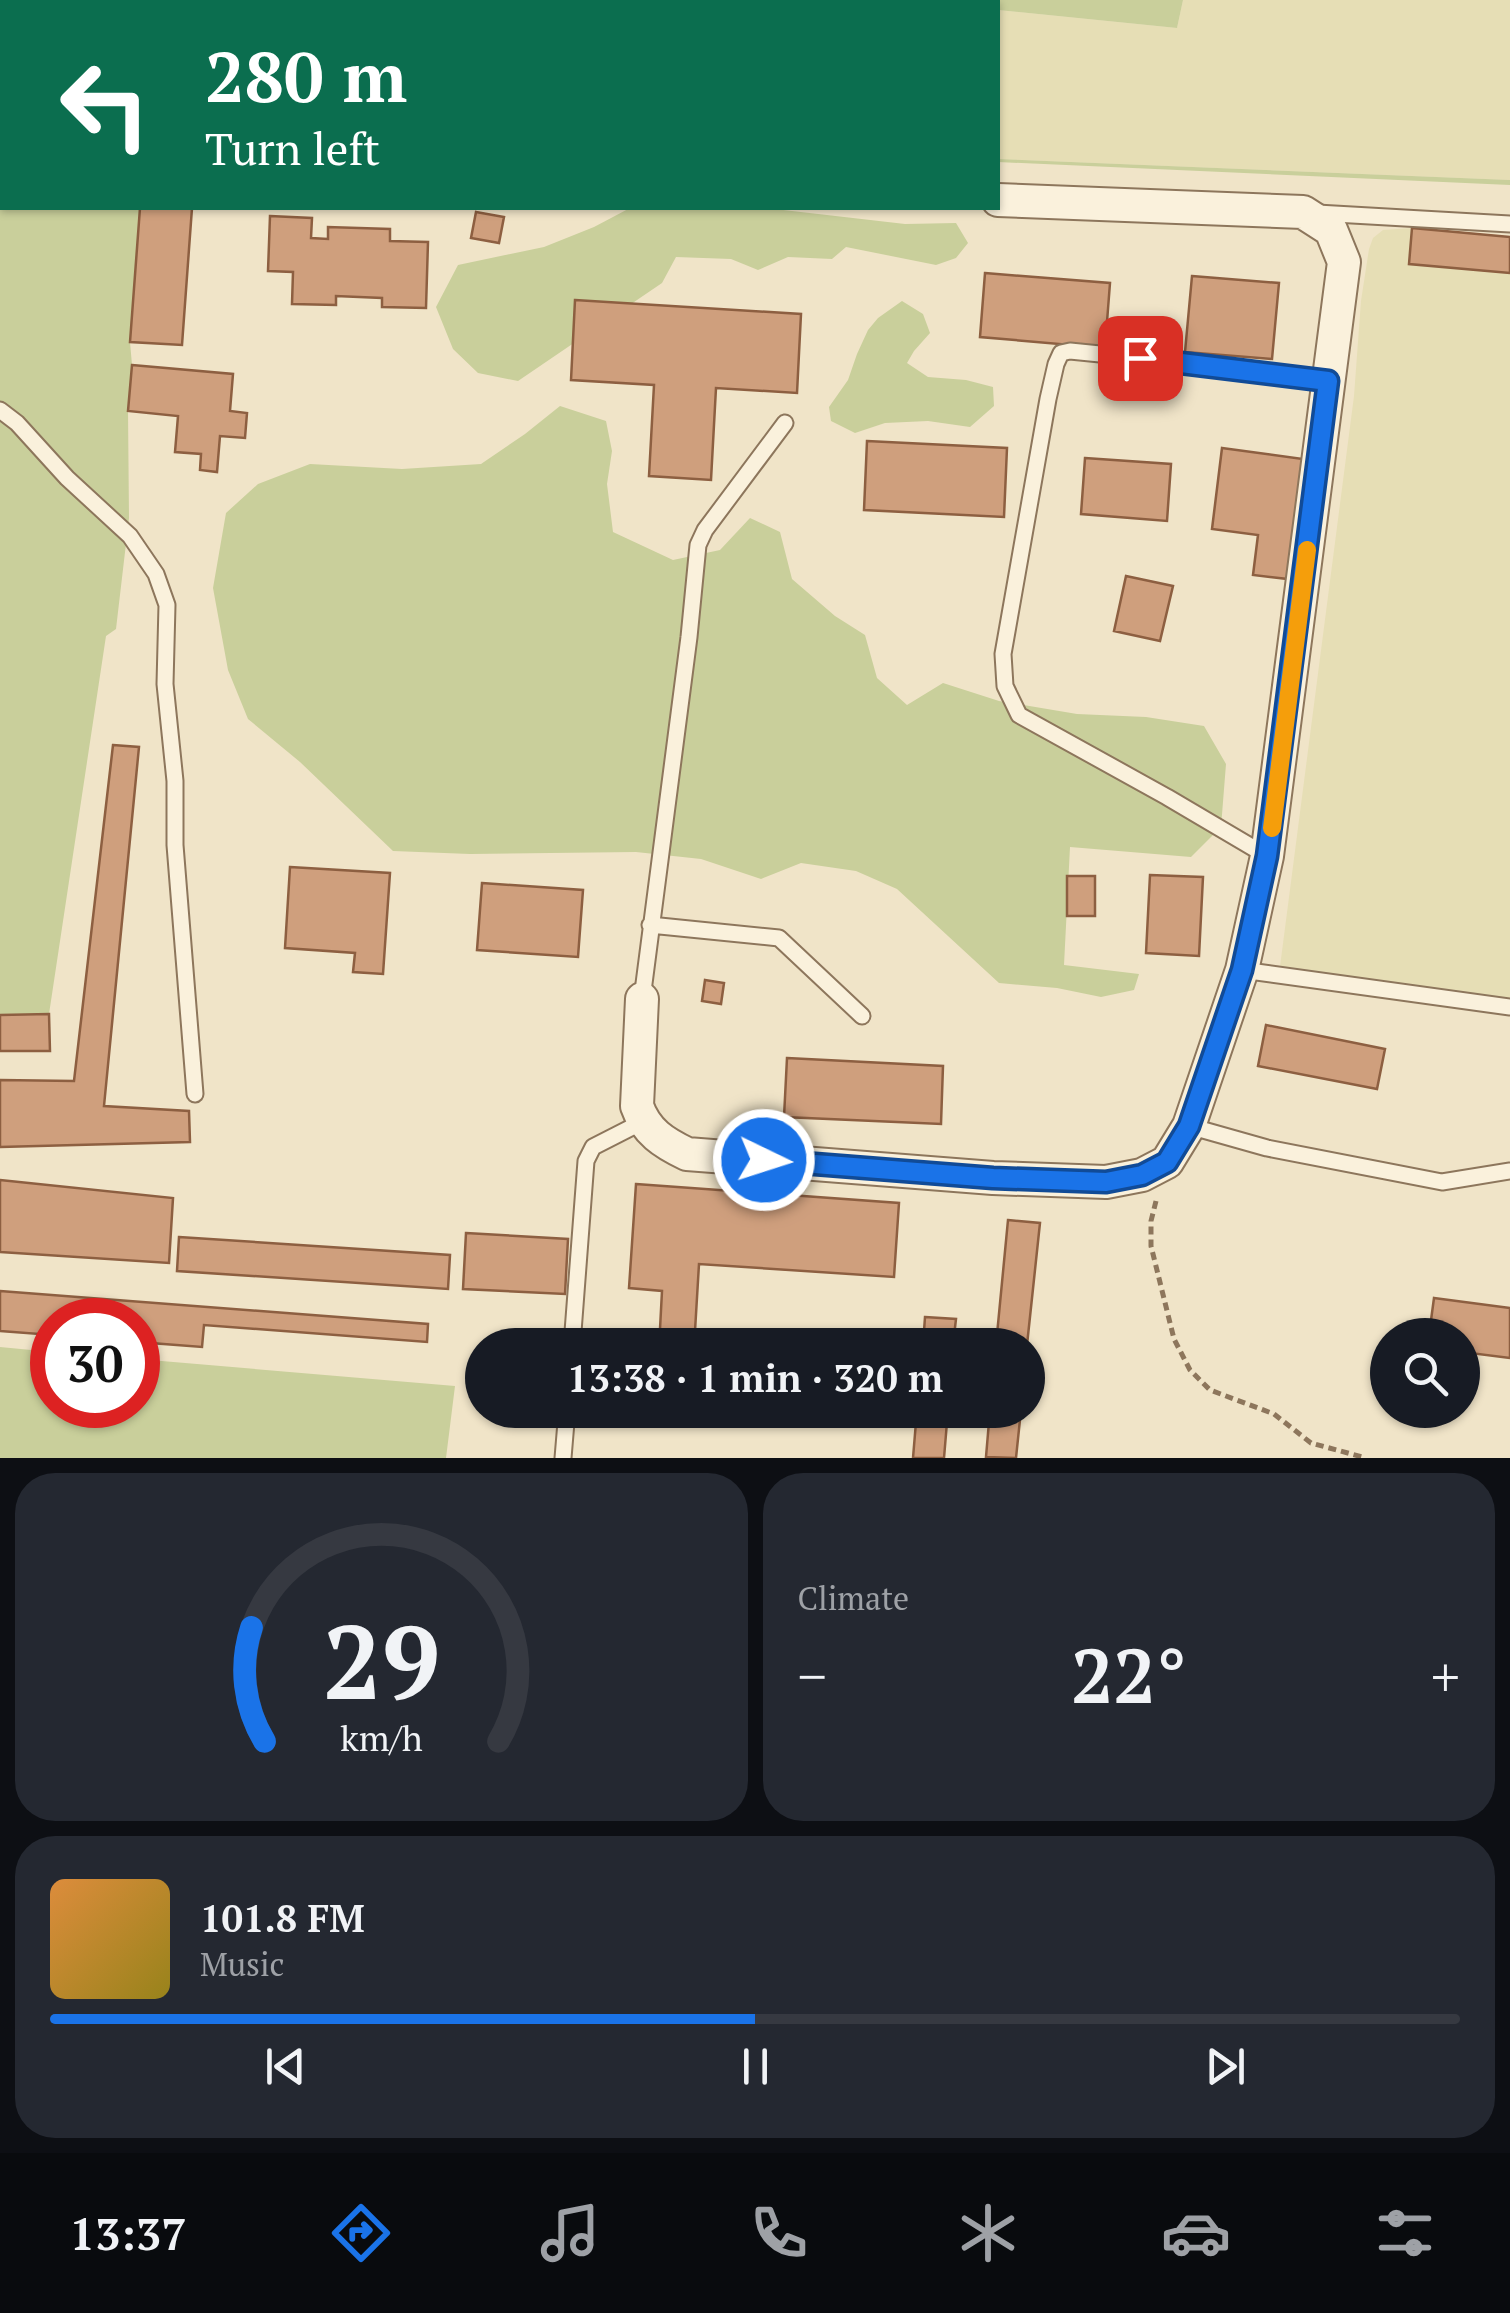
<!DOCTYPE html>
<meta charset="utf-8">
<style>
body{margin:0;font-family:"PT Serif",serif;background:#242831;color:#f1f3f6;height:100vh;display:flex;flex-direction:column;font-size:38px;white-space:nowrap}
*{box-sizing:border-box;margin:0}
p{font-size:32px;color:#9ea1a6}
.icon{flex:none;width:55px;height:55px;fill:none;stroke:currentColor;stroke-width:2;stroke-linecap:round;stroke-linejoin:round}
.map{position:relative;height:1458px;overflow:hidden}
.drawer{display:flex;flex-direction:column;gap:15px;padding:15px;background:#0d0f14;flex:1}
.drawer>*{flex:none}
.guide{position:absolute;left:0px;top:0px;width:1000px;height:210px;box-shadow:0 2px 8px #0004;background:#0b6e4f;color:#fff;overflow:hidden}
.buttons{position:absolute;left:1370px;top:1318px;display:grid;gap:20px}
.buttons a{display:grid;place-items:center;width:110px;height:110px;border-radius:50%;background:#171b24;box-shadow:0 2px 8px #0004;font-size:50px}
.speed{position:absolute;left:30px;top:1298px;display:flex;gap:20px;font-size:50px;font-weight:700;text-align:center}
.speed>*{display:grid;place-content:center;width:130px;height:130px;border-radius:50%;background:#171b24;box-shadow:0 2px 8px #0004;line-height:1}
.speed .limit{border:15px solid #d22;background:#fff;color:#111}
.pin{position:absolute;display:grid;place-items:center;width:85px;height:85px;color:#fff;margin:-42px;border-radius:20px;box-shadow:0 5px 15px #0006}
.me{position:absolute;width:110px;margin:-55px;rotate:94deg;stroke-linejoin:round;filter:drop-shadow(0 0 8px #0008)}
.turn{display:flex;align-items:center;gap:35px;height:210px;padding:0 40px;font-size:45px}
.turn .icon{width:130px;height:130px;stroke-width:2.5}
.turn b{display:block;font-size:70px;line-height:85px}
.big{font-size:75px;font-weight:800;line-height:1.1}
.drawer .widget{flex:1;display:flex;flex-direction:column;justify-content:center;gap:15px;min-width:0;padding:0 35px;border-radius:40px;background:#242831}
.drawer .dial{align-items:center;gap:0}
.dial svg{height:260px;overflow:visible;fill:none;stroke:#363941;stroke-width:7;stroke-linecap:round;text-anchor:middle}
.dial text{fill:#f1f3f6;stroke:none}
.song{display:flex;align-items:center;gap:30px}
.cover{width:120px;height:120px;border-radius:15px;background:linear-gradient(135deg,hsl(30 70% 55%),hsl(50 70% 35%))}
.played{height:10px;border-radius:5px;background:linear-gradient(90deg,#1a73e8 50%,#363941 50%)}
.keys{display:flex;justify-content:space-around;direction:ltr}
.heat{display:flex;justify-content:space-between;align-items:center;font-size:55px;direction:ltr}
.drawer .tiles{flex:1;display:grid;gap:15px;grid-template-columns:1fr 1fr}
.widget:last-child{grid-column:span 2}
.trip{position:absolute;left:465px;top:1328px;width:580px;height:100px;border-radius:50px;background:#171b24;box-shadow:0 2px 8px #0004;font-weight:800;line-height:100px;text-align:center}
.menu{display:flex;height:160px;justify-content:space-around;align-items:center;background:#090b0e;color:#9ea1a6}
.menu .icon{width:70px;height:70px}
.menu .active{color:#1a73e8}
.menu b{font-size:45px;color:#f1f3f6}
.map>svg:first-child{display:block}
.farmland{fill:#e6deb5}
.green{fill:#c9cf9b}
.building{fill:#cf9f7d;stroke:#8d5f41;stroke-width:2.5}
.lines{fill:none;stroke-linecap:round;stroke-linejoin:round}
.service-casing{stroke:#8d765c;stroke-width:19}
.minor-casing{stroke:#8d765c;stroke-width:36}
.path{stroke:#8d765c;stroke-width:5;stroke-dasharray:8 5;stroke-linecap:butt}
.service{stroke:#faf1dc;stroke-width:15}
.minor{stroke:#faf1dc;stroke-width:32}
.route-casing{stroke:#114b97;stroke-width:25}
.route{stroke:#1a73e8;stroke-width:18}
.slow{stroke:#f59e0b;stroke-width:18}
</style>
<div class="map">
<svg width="1510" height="1458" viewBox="0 0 1510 1458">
<rect width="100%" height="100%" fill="#f0e4c8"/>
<path class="farmland" d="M0,0H686V2H2V88H0Z
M747,0H916L922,2H747Z
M1183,0H1510V180L998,159V10L1177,28Z
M1412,228L1409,264L1510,273V1013L1278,982L1354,396L1361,301L1369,249L1373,238L1383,230Z"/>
<path class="green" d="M916,0H1183L1177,28L998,10V2H916Z
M0,159H2V208H140L130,342L132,365L128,411L129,518L116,629L106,636L49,1014L0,1015Z
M998,159L1510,180V185L998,162Z
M630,208H766L905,224L956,223L968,243L956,258L936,265L846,247L832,259L788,257L758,270L731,259L676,257L662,283L518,381L478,373L453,349L436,307L458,265L544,247L594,227Z
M902,301L923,314L930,333L914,351L907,363L928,377L966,380L993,387L994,406L970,427L928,421L885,423L855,433L831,421L829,407L848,380L857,354L868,330L878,318Z
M560,406L606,421L612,451L607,484L613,532L673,560L720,550L750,518L780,532L792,579L835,616L865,635L877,678L907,705L943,683L999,701L1077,714L1146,717L1204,726L1226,764L1221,827L1191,857L1070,847L1064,965L1139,974L1134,990L1101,997L1057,988L999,983L897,889L856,871L801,863L761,879L701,859L636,852L470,854L393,851L300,762L248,719L228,670L213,588L226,513L258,484L310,464L402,469L481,464L525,434Z
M0,1347L52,1352V1405H138V1359L455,1386L446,1458H0Z"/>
<path class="building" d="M140,208H192L182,345L130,342Z
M476,212L504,217L499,243L471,238Z
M270,216L312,218L311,238L328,239V227L390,229V241L428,242L426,308L382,307V298L336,296V305L292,304L293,272L268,271Z
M1412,228L1510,237V273L1409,264Z
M985,273L1110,283L1105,348L980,337Z
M1192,276L1279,283L1272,359L1185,352Z
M575,300L801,314L797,393L716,388L711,480L649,476L654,385L571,380Z
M132,365L233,374L230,411L247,413L245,438L220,436L217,472L200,470L201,454L175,452L178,416L128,411Z
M867,441L1007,448L1004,517L864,510Z
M1222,448L1303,459L1288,579L1253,575L1258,535L1212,529Z
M1085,458L1171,464L1167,521L1081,514Z
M1126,576L1173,586L1160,641L1114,631Z
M113,745L139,747L104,1106L189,1111L190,1142L0,1147V1080L74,1081Z
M290,867L390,873L383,974L353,972L355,953L285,948Z
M1150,875L1203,877L1199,956L1146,953Z
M1067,876H1095V916H1067Z
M482,883L583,890L578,957L477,950Z
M705,980L724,983L721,1004L702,1001Z
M49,1014L50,1051H0V1015Z
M1266,1025L1385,1049L1377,1089L1258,1066Z
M787,1058L943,1066L941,1124L784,1117Z
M0,1180L173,1198L169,1263L0,1252Z
M636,1184L899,1203L894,1277L699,1264L695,1331L660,1329L662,1291L629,1288Z
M1008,1220L1040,1223L1027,1345H996Z
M466,1233L568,1239L565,1294L463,1289Z
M179,1237L450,1255L448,1289L177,1271Z
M0,1291L428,1324L427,1342L204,1325L202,1347L138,1342V1320H52V1335L0,1331Z
M1434,1298L1510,1308V1358L1462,1352V1335H1429Z
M925,1317L956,1319L953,1345H923Z
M917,1410H948L944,1458H913Z
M990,1410H1021L1016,1458L986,1457Z"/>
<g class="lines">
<g class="service-casing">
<path id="service" d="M1317,213L1510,224
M0,410L17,423L67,478L130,536L156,574L167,605L165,684L175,781V845L195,1094
M1267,856L1167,797L1019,715L1005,686L1003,654L1048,399L1056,364L1061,353L1070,351L1210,365L1329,381
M650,925L779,938L862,1016
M1242,970L1510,1007
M642,999L689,637L698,545L705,530L785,423
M1189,1126L1267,1148L1442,1182L1510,1171
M572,1345L586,1161L593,1147L642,1122
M563,1458L567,1410"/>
</g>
<g class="minor-casing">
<path id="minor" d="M717,2V0
M0,147H2
M642,999L637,1106C646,1132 664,1143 687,1154L993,1178L1106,1182L1142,1175L1167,1162L1189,1126L1242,970L1267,856L1344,262L1331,230L1303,212L998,200"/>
</g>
<path class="path" d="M1156,1201L1151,1221V1246L1174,1339L1190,1370L1210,1390L1274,1414L1311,1443L1366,1458"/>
<use href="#service" class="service"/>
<use href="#minor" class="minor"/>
</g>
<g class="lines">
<g class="route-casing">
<path id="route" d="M764,1160L993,1178L1106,1182L1142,1175L1167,1162L1189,1126L1242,970L1267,856L1328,381L1140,358"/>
</g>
<use href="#route" class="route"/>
<path class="slow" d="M1272,828L1307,550"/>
</g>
</svg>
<div class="buttons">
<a><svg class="icon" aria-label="search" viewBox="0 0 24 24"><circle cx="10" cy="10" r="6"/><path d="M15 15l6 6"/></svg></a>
</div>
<div class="speed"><div class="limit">30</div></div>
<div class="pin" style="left:1140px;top:358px;background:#d93025"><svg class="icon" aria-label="arrive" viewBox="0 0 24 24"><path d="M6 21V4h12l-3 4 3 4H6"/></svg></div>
<svg class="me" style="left:764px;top:1160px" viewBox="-20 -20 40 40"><circle r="17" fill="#1a73e8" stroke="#fff" stroke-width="3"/><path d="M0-11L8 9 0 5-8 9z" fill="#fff"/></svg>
<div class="trip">13:38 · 1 min · 320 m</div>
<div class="guide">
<div class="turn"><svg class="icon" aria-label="left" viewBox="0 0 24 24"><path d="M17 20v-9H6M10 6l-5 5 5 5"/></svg><div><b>280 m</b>Turn left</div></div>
</div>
</div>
<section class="drawer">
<div class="tiles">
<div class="widget dial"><svg viewBox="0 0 100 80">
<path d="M14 69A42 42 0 1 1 86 69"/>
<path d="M14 69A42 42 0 0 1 10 34" stroke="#1a73e8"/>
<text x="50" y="56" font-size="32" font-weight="700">29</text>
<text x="50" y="72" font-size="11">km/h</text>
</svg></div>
<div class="widget"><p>Climate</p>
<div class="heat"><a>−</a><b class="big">22°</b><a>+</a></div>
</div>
<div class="widget">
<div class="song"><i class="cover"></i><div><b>101.8 FM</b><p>Music</p></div></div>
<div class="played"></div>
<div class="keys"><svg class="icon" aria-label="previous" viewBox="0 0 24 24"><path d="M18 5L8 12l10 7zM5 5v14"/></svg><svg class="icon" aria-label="pause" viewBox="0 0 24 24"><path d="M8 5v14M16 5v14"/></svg><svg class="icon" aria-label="next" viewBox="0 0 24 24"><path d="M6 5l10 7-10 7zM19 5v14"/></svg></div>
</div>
</div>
</section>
<nav class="menu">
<b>13:37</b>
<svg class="icon active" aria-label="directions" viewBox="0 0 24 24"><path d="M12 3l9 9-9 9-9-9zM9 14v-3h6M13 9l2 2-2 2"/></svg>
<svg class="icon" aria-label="music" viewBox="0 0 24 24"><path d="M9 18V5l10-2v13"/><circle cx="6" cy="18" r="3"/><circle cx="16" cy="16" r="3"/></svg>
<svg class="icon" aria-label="phone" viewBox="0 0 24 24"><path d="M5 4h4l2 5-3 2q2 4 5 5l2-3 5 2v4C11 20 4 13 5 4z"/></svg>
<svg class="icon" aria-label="climate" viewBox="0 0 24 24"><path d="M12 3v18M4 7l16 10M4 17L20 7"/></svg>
<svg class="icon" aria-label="car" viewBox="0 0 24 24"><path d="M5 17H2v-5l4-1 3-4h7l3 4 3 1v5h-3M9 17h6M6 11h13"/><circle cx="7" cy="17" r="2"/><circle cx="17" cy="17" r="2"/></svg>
<svg class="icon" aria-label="filters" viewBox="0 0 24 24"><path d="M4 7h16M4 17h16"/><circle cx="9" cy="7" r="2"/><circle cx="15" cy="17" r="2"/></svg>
</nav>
